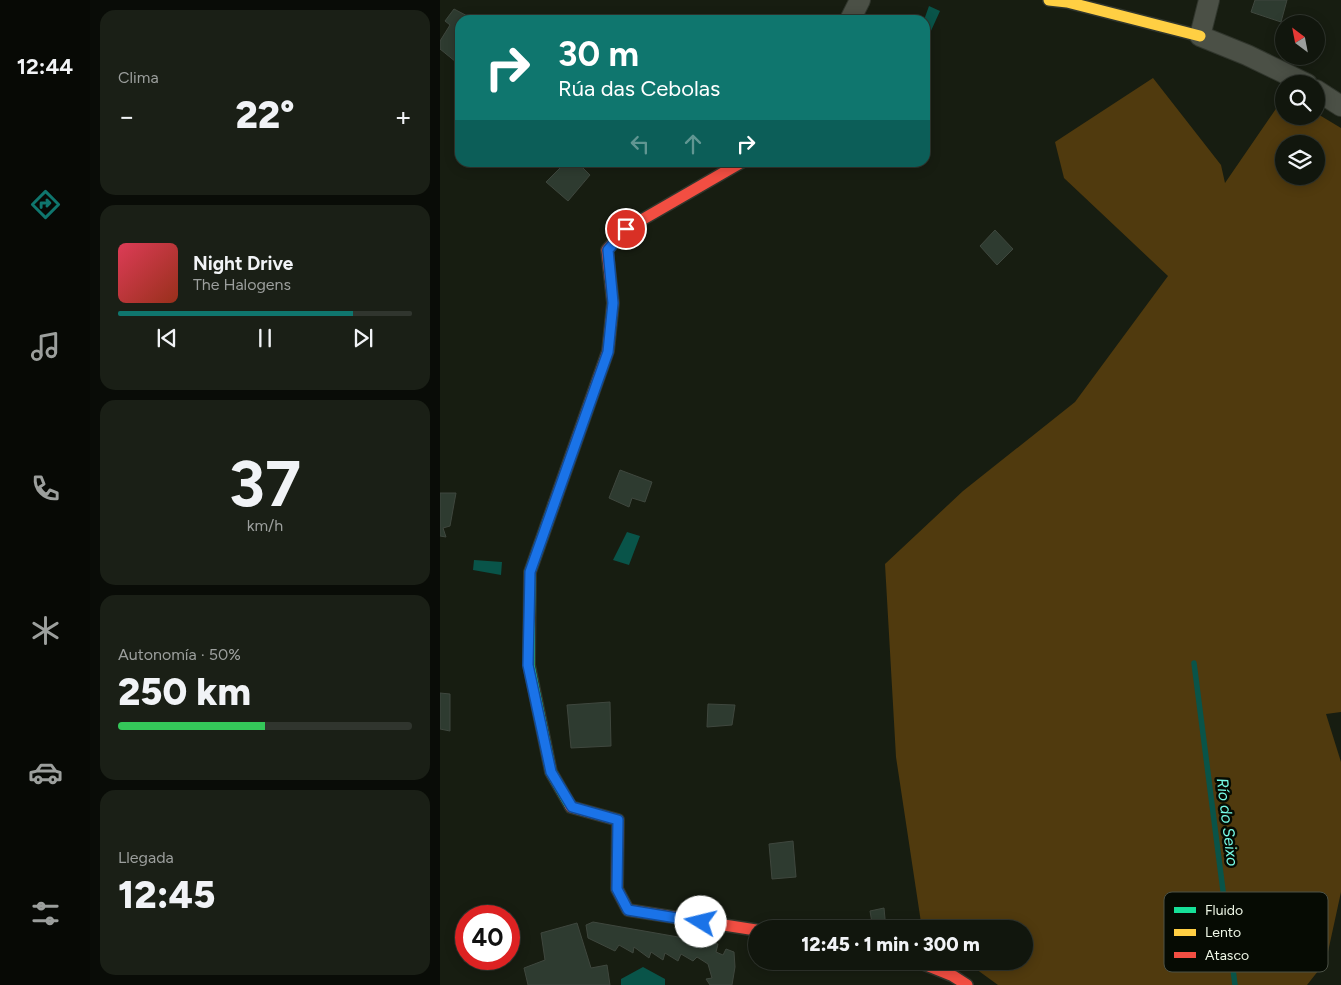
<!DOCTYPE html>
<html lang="es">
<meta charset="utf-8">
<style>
body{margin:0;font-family:Figtree,sans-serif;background:#1a1f16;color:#f1f3f6;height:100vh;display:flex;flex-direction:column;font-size:19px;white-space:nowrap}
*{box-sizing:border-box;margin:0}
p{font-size:16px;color:#9c9f9d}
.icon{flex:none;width:28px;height:28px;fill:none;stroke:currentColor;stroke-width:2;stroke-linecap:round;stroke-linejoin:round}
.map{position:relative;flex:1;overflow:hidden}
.sheet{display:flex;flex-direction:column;gap:10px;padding:10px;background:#090c07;width:350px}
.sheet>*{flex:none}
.banner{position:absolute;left:15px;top:15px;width:475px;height:152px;border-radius:15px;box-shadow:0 2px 12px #0003,0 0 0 1px #30352e;background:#0f766e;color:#fff;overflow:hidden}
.needle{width:32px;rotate:328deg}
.buttons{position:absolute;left:835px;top:15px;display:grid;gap:10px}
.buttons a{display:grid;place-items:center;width:50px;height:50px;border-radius:50%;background:#11160d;box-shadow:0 2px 12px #0003,0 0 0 1px #30352e;font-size:25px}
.speed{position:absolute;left:15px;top:905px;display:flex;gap:10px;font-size:25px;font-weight:700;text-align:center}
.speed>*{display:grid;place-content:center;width:65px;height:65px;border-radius:50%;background:#11160d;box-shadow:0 2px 12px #0003,0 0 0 1px #30352e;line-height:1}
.speed .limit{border:8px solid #d22;background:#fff;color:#111}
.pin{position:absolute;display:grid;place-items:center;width:42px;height:42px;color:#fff;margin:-21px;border:2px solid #fff;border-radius:50%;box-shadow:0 1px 5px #0007}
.me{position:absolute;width:55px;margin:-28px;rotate:279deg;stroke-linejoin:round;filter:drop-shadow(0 0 4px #0008)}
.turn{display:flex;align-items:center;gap:18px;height:105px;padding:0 20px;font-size:22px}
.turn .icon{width:65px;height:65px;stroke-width:2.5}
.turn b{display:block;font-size:35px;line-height:42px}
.lanes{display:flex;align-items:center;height:48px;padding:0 20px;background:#0003;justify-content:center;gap:25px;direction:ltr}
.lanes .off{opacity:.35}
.big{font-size:38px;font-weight:800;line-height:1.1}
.sheet .tile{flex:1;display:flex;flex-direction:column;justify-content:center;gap:8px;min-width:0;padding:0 18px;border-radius:15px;background:#1a1f16}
.sheet .dial{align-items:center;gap:0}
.dial b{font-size:65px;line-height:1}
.song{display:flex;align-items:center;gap:15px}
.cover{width:60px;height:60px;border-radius:8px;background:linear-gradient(135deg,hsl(350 70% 55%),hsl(10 70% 35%))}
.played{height:5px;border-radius:2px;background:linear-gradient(90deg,#0f766e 80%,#30352e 80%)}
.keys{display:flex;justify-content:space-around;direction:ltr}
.heat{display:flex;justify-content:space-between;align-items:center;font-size:28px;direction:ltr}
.charge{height:8px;border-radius:4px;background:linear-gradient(90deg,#34c759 50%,#30352e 0)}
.trip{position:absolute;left:308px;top:920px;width:285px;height:50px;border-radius:25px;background:#11160d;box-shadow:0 2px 12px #0003,0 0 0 1px #30352e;font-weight:800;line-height:50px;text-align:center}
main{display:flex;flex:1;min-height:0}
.tabs{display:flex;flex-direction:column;width:90px;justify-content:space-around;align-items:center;background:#070905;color:#9c9f9d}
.tabs .icon{width:35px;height:35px}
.tabs .selected{color:#0f766e}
.tabs b{font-size:22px;color:#f1f3f6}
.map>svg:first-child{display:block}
.forest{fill:#503a0e;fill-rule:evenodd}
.water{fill:#095449}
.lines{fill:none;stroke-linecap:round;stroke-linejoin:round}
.stream{stroke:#095449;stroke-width:5.5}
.building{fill:#2e3b30;stroke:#3f473e}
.street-casing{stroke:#31362d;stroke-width:22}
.fast-casing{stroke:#31362d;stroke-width:14}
.slow-casing{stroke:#31362d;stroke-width:14}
.jam-casing{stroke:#31362d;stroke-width:14}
.street{stroke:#4b5046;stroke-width:20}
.fast{stroke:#16e098;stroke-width:11}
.slow{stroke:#ffcf43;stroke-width:11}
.jam{stroke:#f24e42;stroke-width:11}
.route-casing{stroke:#114b97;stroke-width:12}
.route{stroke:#1a73e8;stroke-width:9}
.labels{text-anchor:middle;stroke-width:5;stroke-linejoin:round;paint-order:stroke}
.water-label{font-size:16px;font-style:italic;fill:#77fbe6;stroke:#060b03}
.key{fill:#060b03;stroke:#4c5247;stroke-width:1}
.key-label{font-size:14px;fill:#eff8e7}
</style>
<main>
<nav class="tabs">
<b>12:44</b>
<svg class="icon selected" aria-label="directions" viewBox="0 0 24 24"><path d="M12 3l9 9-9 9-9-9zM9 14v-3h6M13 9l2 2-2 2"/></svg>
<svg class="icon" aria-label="music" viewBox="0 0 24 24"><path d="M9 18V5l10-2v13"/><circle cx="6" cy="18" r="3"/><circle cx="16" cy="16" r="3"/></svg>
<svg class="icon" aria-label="phone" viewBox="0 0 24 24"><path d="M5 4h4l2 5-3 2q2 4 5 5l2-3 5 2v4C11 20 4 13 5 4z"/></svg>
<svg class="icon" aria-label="climate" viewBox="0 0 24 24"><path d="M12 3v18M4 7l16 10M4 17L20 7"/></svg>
<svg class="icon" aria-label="car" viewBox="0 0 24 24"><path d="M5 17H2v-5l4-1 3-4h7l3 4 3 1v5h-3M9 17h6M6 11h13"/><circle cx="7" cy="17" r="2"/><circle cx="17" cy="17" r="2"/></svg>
<svg class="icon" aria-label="filters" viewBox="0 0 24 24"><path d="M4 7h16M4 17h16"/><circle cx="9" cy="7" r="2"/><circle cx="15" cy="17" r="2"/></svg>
</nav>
<section class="sheet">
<div class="tile"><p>Clima</p>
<div class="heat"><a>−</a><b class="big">22°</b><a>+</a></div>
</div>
<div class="tile">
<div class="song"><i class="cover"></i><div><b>Night Drive</b><p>The Halogens</p></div></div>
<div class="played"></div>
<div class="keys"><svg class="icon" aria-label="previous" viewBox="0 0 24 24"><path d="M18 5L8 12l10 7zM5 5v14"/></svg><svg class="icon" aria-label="pause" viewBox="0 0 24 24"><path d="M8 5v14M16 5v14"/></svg><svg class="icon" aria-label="next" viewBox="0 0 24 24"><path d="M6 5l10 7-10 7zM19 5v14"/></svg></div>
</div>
<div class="tile dial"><b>37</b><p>km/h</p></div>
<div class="tile"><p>Autonomía · 50%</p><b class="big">250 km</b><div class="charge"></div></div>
<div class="tile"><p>Llegada</p><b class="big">12:45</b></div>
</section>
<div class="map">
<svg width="901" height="985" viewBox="0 0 901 985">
<rect width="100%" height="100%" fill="#171d11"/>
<path class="forest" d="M713,78L781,165L785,183L844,97V116H876V113L901,128V712L886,714L901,762V892L886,961L867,985H558L525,961H584V929H482L456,757L445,564L523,491L635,402L728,276L624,178L615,142ZM844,144H876V176H844Z"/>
<path class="water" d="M489,6L500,11L490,33L485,31L484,20Z
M187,532L200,536L189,565L173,560Z
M34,560L62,562L61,575L33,570Z
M203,967L225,979V985H181V979Z"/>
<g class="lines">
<path class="stream" d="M754,663L795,985"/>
</g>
<path class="building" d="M815,0H847L841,22L811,12Z
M14,9L35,20H20V56L16,62L0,49V41L10,25L5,21Z
M126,162H137L150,175L128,201L106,182Z
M555,230L573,249L557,265L540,246Z
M180,470L212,482L205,502L192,498L189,507L169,498Z
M0,493H16L10,526L3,528L6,537L0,536Z
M0,693L10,694V731L0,729Z
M170,702L171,746L131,748L127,705Z
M268,704L295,705L292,725L267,727Z
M353,841L356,877L332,879L329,844Z
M444,908L446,929H433L430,911Z
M153,922L278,944L276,952L283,955L286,949L294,952L295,967L292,985H270L266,979L272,978L268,964L257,957L253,961L241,954L238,961L225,953L223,960L211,952L209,958L194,947L193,953L179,945L175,951L148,938L146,925Z
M137,923L151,968L167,965L170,985H88L84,968L105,960L101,933Z"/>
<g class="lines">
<g class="street-casing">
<path id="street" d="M769,0L760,36L807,55L867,84
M410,20L420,0
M876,90L901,106"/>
</g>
<g class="fast-casing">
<path id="fast" d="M114,504L90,572L89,665L111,772L130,805"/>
</g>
<g class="slow-casing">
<path id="slow" d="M609,0L627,2L760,36"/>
</g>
<g class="jam-casing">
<path id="jam" d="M114,504L168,351L173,303L167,250L186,229L302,162
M130,805L131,807L178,820L177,889L188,910L316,930
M476,961L513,976L527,985"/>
</g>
<use href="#street" class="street"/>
<use href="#fast" class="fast"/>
<use href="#slow" class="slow"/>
<use href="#jam" class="jam"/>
</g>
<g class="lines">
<g class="route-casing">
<path id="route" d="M186,229L168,250L173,303L168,352L90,572L88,665L111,772L132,807L178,820L177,889L188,910L261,922"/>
</g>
<use href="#route" class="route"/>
</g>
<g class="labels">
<g class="water-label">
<text transform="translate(788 822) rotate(83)" y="6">Río do Seixo</text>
</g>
</g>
<rect x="724" y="892" width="164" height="80" rx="8" class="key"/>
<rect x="734" y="907" width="22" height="6" fill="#16e098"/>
<rect x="734" y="929" width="22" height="7" fill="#ffcf43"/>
<rect x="734" y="952" width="22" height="6" fill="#f24e42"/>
<g class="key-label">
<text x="765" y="915">Fluido</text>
<text x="765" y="937">Lento</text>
<text x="765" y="960">Atasco</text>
</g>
</svg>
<div class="buttons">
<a><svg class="needle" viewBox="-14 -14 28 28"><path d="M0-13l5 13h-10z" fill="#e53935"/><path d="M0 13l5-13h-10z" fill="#9c9f9d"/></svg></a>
<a><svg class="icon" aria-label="search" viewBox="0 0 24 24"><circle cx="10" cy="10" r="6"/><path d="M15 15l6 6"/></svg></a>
<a><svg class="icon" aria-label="layers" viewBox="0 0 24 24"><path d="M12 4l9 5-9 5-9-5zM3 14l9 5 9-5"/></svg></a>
</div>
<div class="speed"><div class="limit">40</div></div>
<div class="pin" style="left:186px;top:229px;background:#d93025"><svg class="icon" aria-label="arrive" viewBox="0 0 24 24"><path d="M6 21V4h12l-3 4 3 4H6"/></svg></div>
<svg class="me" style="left:261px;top:922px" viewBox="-20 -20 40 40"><circle r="19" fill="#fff"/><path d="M0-13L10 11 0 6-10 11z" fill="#1a73e8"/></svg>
<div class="trip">12:45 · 1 min · 300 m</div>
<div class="banner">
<div class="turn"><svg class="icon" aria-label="right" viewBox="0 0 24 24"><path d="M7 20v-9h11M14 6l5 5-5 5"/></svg><div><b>30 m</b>Rúa das Cebolas</div></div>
<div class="lanes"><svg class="icon off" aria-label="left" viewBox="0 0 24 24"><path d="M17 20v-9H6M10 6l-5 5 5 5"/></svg><svg class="icon off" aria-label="ahead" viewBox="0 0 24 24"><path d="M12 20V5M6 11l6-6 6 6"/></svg><svg class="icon" aria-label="right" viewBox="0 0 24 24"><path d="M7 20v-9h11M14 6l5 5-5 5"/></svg></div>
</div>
</div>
</main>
